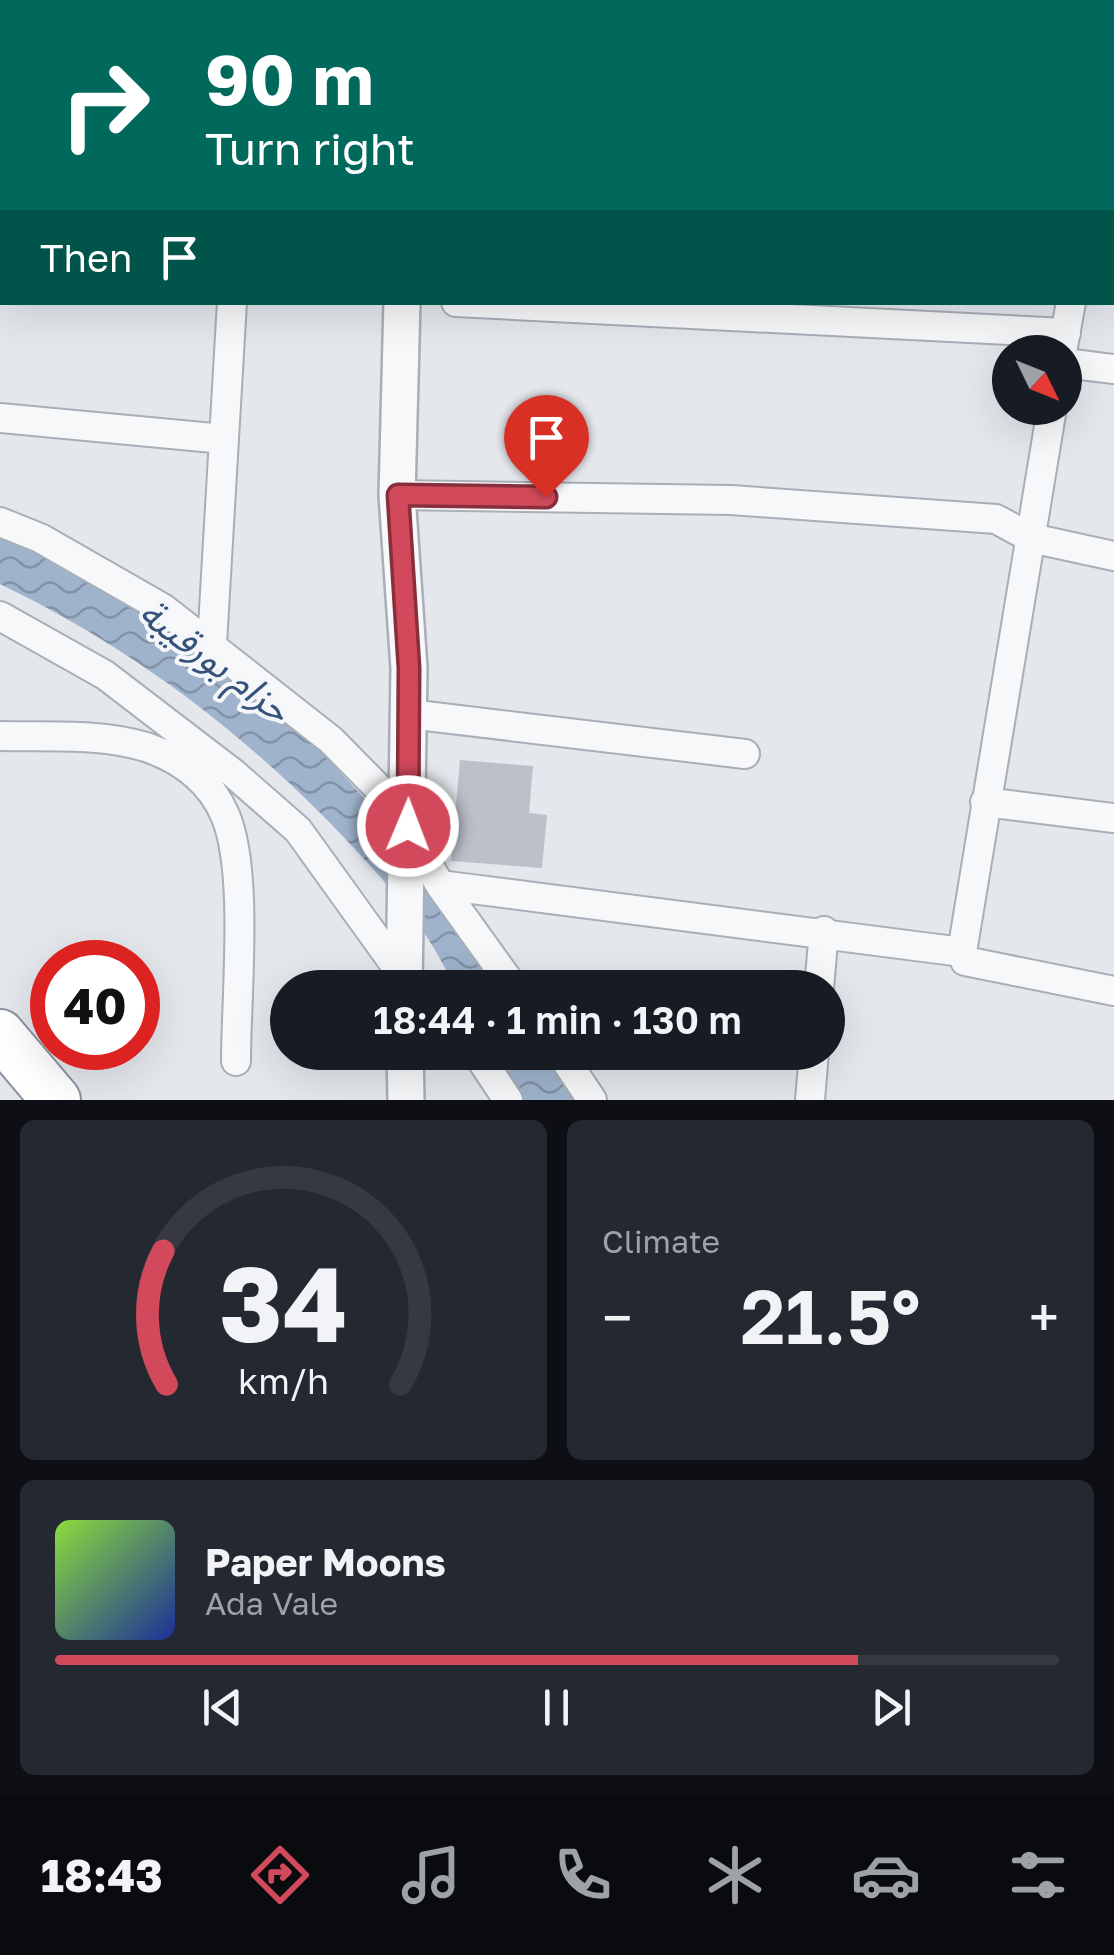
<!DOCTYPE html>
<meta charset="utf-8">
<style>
body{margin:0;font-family:"Golos Text","Noto Sans Arabic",sans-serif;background:#242831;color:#f1f3f6;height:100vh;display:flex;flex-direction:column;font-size:38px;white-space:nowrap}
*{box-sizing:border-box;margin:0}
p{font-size:32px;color:#9ea1a6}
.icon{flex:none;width:55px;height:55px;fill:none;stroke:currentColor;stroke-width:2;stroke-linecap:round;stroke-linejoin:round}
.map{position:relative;height:1100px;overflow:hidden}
.sheet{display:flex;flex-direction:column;gap:20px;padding:20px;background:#0d0f14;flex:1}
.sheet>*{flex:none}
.banner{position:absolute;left:0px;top:0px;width:1115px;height:305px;box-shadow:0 10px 40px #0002;background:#00695c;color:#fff;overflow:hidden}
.needle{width:65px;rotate:133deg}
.fabs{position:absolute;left:992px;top:335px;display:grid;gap:20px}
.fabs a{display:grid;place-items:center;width:90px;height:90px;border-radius:50%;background:#171b24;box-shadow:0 10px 40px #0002;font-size:50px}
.speed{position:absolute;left:30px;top:940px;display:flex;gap:20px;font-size:50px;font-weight:700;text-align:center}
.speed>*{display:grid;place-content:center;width:130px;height:130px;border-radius:50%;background:#171b24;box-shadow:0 10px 40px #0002;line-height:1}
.speed .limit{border:15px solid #d22;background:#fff;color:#111}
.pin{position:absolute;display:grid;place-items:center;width:85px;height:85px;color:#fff;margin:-102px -42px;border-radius:50% 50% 50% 0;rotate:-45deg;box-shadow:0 0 10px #0007}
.pin .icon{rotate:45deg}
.me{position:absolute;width:110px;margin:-55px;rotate:1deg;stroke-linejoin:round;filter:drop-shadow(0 0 8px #0008)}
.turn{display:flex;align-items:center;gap:35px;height:210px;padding:0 40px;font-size:45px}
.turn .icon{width:130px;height:130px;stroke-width:2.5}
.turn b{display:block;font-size:70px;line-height:85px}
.then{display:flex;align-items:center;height:95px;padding:0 40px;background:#0003;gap:20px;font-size:38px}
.big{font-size:75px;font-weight:600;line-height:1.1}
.sheet .tile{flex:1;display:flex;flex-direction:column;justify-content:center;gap:15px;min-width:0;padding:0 35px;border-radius:15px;background:#242831}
.sheet .dial{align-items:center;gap:0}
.dial svg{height:260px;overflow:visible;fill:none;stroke:#363941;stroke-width:7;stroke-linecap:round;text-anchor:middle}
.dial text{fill:#f1f3f6;stroke:none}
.song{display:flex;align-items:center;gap:30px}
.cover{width:120px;height:120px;border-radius:15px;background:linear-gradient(135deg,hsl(90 70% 55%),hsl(230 70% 35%))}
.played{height:10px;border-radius:5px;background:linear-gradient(90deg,#d1495b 80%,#363941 80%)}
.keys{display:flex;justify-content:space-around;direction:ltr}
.heat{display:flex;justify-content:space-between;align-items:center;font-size:55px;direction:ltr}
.sheet .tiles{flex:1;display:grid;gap:20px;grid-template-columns:1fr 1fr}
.tile:last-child{grid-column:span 2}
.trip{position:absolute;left:270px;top:970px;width:575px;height:100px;border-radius:50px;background:#171b24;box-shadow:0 10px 40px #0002;font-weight:600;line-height:100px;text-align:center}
.tab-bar{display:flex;height:160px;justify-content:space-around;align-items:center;background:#090b0e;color:#9ea1a6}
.tab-bar .icon{width:70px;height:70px}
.tab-bar .active{color:#d1495b}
.tab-bar b{font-size:45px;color:#f1f3f6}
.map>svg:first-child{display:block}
.water{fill:url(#water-waves)}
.building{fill:#bbc0ca}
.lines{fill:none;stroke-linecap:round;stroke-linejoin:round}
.minor-casing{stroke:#a9aeb7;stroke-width:32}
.tertiary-casing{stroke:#a9aeb7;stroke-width:40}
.trunk-casing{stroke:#8b94a3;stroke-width:52}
.minor{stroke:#f7f8fa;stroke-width:28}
.tertiary{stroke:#f7f8fa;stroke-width:35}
.trunk{stroke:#fff;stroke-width:48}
.route-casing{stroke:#882f3b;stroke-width:25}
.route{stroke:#d1495b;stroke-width:18}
.labels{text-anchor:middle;stroke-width:8;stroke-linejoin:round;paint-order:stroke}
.water-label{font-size:38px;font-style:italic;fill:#34527a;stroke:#f4f6f9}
</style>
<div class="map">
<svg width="1114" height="1100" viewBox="0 0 1114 1100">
<defs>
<pattern id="water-waves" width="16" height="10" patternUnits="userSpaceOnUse" patternTransform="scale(2.5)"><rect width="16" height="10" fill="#9fb4cc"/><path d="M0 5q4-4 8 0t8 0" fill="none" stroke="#8293a7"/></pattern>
</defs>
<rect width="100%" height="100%" fill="#e4e7ec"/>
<path class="water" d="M0,527L138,597L308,737L387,823L509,987H454C431,933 392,889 352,846C250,737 135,649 0,584Z
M492,1053H554L588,1100H524Z"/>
<path class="building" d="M460,760L533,766L529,813L547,815L542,868L451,861Z"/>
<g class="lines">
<g class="minor-casing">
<path id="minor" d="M1112,34H1114
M1112,82L1114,74
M1112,145H1114
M456,302L1066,333
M1062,352L1071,302
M1065,363L1114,369
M0,418L224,439
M397,495L731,500L996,519L1031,538L1114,556
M0,522L40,538L164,609L331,740L392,802L440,885L514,988
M0,616L105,675L233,773L298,830L411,987
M212,644L232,302
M409,714L745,754
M0,736C48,737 100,733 146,747C181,759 210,780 225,815C249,870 236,997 236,1061
M985,802L1114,818
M440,885L962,952L965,961L1114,991
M962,952L1052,408
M819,988L824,931
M476,1052L508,1100
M560,1052L592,1100
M810,1100L814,1052"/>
</g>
<g class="tertiary-casing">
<path id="tertiary" d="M408,2L409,0
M402,302L397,495L409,668L404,988
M405,1052L406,1100"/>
</g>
<g class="trunk-casing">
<path id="trunk" d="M0,1034L56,1100"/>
</g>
<use href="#minor" class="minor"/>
<use href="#tertiary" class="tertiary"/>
<use href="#trunk" class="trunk"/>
</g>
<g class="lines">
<g class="route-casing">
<path id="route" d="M408,826L409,668L398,495L546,497"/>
</g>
<use href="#route" class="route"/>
</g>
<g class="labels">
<g class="water-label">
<text transform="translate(215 661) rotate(37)" y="13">حزام بورقيبة</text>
</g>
</g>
</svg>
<div class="fabs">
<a><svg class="needle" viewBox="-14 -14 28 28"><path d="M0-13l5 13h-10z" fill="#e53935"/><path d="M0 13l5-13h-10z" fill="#9ea1a6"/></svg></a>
</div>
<div class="speed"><div class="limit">40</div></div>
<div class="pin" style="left:546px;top:497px;background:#d93025"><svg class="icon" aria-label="arrive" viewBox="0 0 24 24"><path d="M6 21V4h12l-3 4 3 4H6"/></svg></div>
<svg class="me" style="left:408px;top:826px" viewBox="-20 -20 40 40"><circle r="17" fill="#d1495b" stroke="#fff" stroke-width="3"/><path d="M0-11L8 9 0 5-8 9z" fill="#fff"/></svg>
<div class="trip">18:44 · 1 min · 130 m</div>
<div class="banner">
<div class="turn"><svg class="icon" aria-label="right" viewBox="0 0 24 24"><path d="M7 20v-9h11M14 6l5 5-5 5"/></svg><div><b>90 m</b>Turn right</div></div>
<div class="then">Then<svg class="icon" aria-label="arrive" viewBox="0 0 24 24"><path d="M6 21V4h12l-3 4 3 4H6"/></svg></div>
</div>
</div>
<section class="sheet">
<div class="tiles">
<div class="tile dial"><svg viewBox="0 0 100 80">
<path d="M14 69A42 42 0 1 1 86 69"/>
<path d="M14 69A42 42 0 0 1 13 28" stroke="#d1495b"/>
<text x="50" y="56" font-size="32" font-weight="700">34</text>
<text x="50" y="72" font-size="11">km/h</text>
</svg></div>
<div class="tile"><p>Climate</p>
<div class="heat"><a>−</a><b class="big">21.5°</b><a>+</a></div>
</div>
<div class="tile">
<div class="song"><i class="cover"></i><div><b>Paper Moons</b><p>Ada Vale</p></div></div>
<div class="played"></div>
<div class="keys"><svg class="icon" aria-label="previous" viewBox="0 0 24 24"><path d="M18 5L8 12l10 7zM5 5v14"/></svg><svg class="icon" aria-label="pause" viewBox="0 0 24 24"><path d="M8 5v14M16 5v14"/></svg><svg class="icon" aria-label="next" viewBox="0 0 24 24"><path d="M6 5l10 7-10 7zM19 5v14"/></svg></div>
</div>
</div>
</section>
<nav class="tab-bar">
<b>18:43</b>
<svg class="icon active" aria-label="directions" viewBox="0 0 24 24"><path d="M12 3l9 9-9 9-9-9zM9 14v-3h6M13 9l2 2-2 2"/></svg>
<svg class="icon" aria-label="music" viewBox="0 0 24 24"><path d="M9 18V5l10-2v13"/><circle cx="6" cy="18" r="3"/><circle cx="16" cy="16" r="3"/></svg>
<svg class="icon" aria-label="phone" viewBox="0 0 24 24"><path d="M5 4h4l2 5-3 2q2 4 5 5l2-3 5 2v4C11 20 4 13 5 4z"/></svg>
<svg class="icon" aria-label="climate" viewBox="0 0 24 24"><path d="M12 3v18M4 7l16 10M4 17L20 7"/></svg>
<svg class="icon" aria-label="car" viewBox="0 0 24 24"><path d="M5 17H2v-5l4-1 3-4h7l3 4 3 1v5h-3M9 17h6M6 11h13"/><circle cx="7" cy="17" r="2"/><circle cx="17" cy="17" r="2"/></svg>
<svg class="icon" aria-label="filters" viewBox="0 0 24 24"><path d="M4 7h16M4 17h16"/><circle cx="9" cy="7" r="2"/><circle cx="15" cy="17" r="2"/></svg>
</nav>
